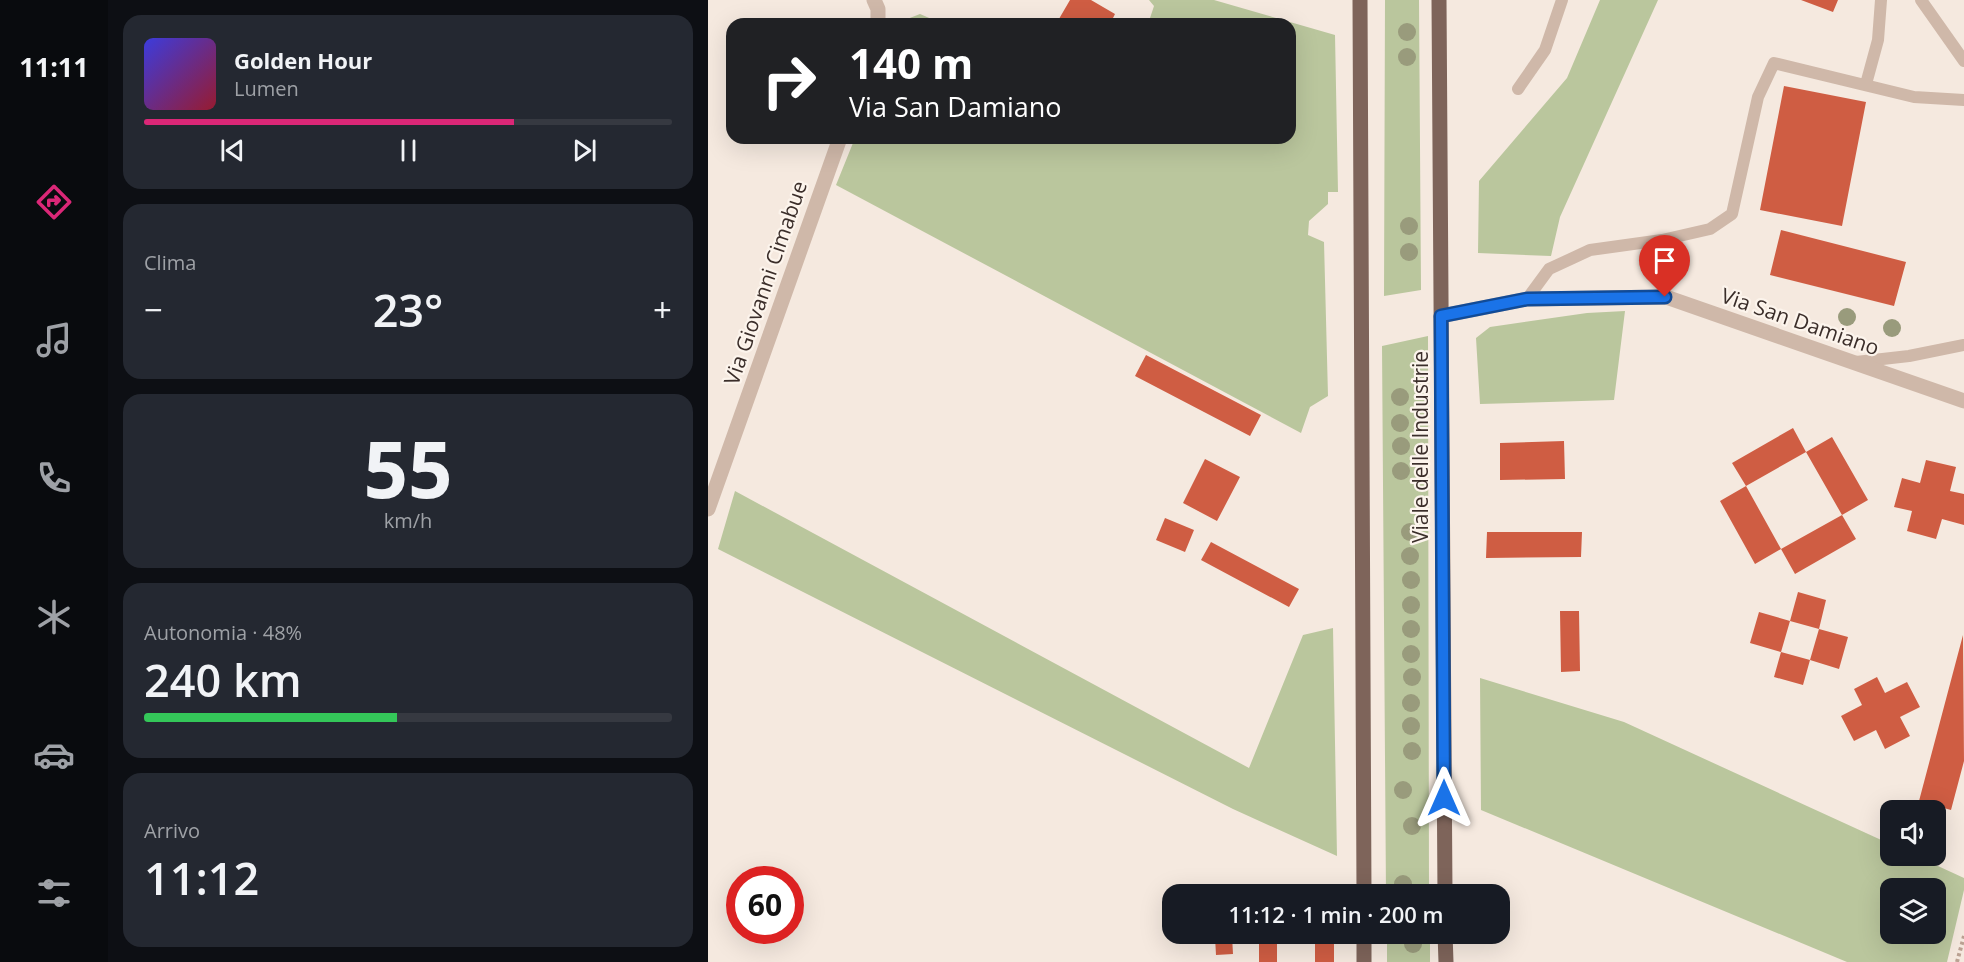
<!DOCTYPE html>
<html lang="it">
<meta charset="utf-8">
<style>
body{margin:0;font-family:"Open Sans",sans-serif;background:#242831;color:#f1f3f6;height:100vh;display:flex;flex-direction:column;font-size:22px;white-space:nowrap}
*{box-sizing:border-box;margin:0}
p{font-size:20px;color:#9ea1a6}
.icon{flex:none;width:33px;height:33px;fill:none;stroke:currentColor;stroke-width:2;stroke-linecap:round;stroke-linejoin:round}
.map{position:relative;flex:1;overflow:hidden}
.drawer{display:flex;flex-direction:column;gap:15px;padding:15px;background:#0d0f14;width:600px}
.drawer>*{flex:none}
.banner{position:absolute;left:18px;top:18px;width:570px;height:126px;border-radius:18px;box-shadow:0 6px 24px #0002;background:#202124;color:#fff;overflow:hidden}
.fabs{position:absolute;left:1172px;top:800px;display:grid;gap:12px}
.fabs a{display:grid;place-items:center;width:66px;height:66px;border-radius:12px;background:#171b24;box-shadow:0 6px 24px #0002;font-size:30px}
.speed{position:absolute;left:18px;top:866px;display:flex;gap:12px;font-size:30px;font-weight:700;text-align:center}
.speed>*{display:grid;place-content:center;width:78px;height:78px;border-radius:50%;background:#171b24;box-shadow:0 6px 24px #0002;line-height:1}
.speed .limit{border:9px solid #d22;background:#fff;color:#111}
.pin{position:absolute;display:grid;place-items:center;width:51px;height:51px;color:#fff;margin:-62px -26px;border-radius:50% 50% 50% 0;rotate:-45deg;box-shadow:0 0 6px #0007}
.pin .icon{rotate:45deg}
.me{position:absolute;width:66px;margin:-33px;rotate:0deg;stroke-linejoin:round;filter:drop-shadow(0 0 4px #0008)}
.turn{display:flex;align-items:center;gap:21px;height:126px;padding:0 24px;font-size:27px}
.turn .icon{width:78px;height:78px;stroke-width:2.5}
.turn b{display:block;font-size:42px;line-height:51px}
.big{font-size:45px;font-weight:600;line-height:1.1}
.drawer .widget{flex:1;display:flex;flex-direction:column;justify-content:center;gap:9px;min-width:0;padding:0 21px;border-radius:18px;background:#242831}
.drawer .dial{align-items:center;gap:0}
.dial b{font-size:78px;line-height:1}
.song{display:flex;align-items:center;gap:18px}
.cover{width:72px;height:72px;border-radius:9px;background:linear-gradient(135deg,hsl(240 70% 55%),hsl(350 70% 35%))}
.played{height:6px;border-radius:3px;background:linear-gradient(90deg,#db2777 70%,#363941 70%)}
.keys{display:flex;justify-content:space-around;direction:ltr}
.heat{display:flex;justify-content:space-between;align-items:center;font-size:33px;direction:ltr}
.charge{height:9px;border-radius:4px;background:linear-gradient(90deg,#34c759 48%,#363941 0)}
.trip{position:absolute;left:454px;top:884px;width:348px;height:60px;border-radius:18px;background:#171b24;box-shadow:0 6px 24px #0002;font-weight:600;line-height:60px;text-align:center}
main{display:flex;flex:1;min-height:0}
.dock{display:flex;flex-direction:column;width:108px;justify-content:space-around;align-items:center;background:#090b0e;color:#9ea1a6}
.dock .icon{width:42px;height:42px}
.dock .selected{color:#db2777}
.dock b{font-size:27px;color:#f1f3f6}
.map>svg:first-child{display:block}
.green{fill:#bac69d;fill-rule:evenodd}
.building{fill:#cf5d43}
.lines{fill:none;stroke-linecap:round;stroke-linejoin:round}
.path{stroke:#bba293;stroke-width:4;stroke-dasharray:3 3;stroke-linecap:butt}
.service{stroke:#cfb8a9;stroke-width:12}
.minor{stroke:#cfb8a9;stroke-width:15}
.primary{stroke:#7e645a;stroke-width:15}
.tree{fill:#999b7c}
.route-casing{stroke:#114b97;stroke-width:15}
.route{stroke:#1a73e8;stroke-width:10}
.labels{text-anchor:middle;stroke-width:4.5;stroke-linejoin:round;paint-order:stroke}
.street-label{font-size:21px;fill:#3b2e2a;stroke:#fcf4ec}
</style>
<main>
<nav class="dock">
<b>11:11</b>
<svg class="icon selected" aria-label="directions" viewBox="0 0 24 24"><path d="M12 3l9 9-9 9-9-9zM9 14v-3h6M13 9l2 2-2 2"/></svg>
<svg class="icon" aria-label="music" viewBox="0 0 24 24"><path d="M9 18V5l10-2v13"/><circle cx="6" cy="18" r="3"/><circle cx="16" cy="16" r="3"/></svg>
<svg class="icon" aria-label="phone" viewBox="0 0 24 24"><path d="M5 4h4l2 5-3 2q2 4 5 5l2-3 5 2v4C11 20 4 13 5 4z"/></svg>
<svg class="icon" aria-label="climate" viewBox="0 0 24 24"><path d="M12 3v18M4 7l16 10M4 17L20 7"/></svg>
<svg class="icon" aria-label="car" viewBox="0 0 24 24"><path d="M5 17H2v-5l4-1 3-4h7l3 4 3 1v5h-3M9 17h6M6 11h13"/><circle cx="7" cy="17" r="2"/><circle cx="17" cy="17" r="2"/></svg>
<svg class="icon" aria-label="filters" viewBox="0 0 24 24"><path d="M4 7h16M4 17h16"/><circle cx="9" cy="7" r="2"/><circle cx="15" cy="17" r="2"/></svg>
</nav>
<section class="drawer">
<div class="widget">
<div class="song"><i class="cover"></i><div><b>Golden Hour</b><p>Lumen</p></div></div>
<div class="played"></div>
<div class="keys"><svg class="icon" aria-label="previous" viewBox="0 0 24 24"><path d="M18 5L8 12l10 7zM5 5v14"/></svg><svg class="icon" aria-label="pause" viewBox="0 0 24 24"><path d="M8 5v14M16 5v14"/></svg><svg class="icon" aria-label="next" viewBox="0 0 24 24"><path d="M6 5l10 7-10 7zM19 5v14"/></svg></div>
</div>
<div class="widget"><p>Clima</p>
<div class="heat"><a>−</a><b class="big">23°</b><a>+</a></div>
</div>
<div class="widget dial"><b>55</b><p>km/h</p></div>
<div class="widget"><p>Autonomia · 48%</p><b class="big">240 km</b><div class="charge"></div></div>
<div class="widget"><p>Arrivo</p><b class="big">11:12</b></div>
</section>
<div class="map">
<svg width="1256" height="962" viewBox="0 0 1256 962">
<rect width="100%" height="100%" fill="#f5e9df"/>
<path class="green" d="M441,0H506L627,35L630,192H620V204L601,221L600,235L616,242L620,396L602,407L593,433L128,185L147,138H582V24H440L446,6Z
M677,0H711L713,290L676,296Z
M892,0H950L852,217L843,256L770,253L771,181L859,78Z
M212,14L235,24H193L194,21Z
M917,311L906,400L772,404L768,338L782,327L879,313Z
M720,336L721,894H678L674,346Z
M27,491L541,768L595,635L625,628L629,856L525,809L10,549Z
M772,678L916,722L1182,844V855H1206L1256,878V890L1239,962H1139L773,810ZM1182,888H1227V933H1182Z
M679,933H722V962H679Z"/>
<path class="building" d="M362,0H383L407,14L402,24H348Z
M1093,0H1130L1125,12Z
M1076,86L1158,102L1134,226L1052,210Z
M1073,230L1198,262L1186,306L1062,275Z
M438,355L553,415L542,436L427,376Z
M1085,428L1098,452L1038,486L1024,463Z
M1124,437L1160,500L1134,515L1098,452Z
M856,441L857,479L792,480V443Z
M497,459L532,477L509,521L475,503Z
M1218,460L1248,467L1242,491L1256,494V525L1234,519L1228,539L1199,531L1204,511L1186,507L1194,478L1212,483Z
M1038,486L1073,549L1047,564L1012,501Z
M1134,515L1148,539L1087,574L1073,549Z
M457,518L486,530L477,552L448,540Z
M779,532H874L873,557L778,558Z
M503,542L591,589L581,607L493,560Z
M1090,592L1118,600L1111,629L1082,621Z
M852,611H871L872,671L853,672Z
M1051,612L1082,621L1073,652L1102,660L1095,685L1066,677L1073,652L1042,643Z
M1111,629L1140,637L1131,669L1102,660Z
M1255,635L1256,761L1243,810L1211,801Z
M1169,677L1177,693L1199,682L1212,707L1192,717L1202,736L1177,749L1168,730L1146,741L1133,716L1154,705L1146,689Z
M551,933H569V962H551Z
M524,936L525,954L508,955L507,937Z
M607,942H626V962H607Z"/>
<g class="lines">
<path class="path" d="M1249,962L1256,936"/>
<path class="service" d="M1213,0L1256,61
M1158,84L1170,40L1173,0
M810,89L837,50L854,0
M819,299L841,269L882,250L954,240L1002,229L1024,214L1050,97L1066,63L1206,97L1256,100
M1148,362L1201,356L1256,345"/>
<path class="minor" d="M166,0L170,9V24
M733,316L819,299L958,297L1256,401
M0,509L132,138"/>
<path class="primary" d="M652,0L656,894
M731,0L737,894
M656,933V962
M737,933L738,962"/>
</g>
<g class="tree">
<circle cx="699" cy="32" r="9"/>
<circle cx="699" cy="57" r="9"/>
<circle cx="701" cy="226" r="9"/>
<circle cx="701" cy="252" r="9"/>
<circle cx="1139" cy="317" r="9"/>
<circle cx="1184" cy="328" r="9"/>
<circle cx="692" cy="397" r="9"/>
<circle cx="692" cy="423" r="9"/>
<circle cx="693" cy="446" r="9"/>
<circle cx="693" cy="471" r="9"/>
<circle cx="702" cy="532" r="9"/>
<circle cx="702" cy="556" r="9"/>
<circle cx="703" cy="580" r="9"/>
<circle cx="703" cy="605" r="9"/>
<circle cx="703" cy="629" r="9"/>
<circle cx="703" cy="654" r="9"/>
<circle cx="704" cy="677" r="9"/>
<circle cx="703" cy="703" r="9"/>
<circle cx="703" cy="726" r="9"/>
<circle cx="704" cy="751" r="9"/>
<circle cx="695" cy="790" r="9"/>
<circle cx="704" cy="826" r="9"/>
<circle cx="695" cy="884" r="9"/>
<circle cx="705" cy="944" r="9"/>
</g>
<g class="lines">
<g class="route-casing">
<path id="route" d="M736,798L733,316L819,299L957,297"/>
</g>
<use href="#route" class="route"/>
</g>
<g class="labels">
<g class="street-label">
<text transform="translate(58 283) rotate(-71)" y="7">Via Giovanni Cimabue</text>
<text transform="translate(1092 322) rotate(19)" y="7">Via San Damiano</text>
<text transform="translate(713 447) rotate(-90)" y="7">Viale delle Industrie</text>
</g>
</g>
</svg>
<div class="fabs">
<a><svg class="icon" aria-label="sound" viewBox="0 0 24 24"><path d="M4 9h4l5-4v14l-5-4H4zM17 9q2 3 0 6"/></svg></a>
<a><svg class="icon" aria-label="layers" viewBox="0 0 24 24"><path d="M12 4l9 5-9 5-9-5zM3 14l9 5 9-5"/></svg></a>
</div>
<div class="speed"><div class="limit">60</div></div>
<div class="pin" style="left:957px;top:297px;background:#d93025"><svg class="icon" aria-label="arrive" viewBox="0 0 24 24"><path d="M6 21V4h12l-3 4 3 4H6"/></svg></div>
<svg class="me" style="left:736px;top:798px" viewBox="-20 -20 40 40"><path d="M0-17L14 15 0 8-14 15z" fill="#1a73e8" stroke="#fff" stroke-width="4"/></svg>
<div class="trip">11:12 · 1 min · 200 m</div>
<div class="banner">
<div class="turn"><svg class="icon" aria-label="right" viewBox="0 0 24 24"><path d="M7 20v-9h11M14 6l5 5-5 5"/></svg><div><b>140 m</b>Via San Damiano</div></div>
</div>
</div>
</main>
